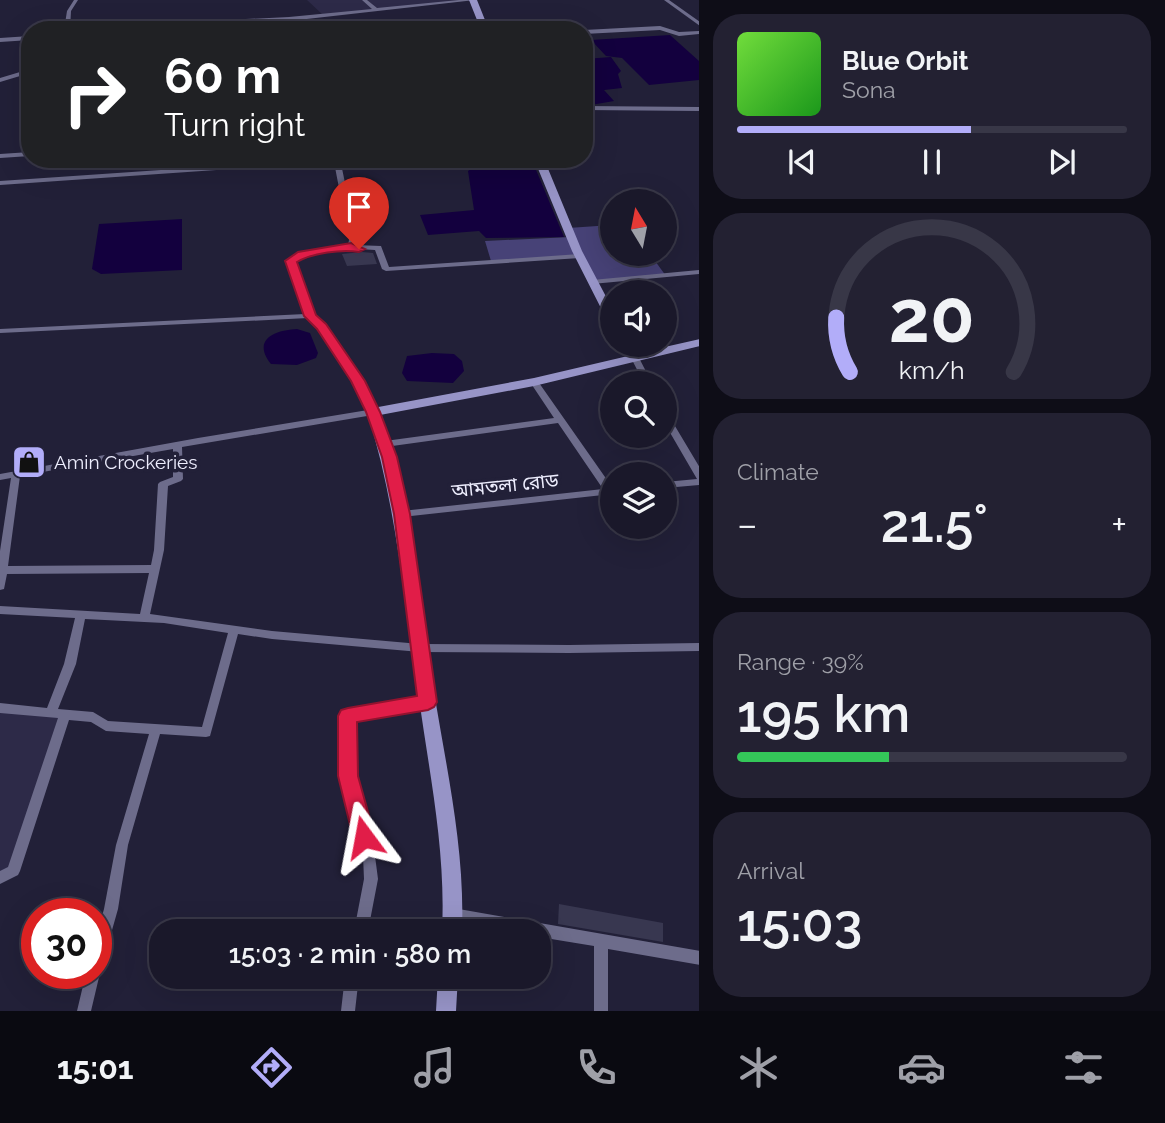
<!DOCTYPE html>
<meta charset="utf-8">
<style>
body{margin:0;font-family:Raleway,"Noto Sans Bengali",sans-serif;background:#232132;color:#f1f3f6;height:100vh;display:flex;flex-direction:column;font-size:26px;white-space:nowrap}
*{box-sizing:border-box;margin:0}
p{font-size:23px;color:#9fa0a8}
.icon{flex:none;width:38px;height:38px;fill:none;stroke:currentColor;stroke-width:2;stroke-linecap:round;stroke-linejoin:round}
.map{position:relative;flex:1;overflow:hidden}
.drawer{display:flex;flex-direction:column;gap:14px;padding:14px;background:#0e0d17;width:466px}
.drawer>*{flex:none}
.banner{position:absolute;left:21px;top:21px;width:572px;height:147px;border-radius:28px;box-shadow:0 7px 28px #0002,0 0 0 2px #383747;background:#202124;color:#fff;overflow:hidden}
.needle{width:46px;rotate:350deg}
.controls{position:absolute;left:600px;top:189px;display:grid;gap:14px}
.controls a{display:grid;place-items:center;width:77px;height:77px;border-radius:50%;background:#1a182a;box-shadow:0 7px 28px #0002,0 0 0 2px #383747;font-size:35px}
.speed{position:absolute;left:21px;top:898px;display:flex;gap:14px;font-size:35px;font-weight:700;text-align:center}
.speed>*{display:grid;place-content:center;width:91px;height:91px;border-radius:50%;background:#1a182a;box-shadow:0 7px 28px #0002,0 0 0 2px #383747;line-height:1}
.speed .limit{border:10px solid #d22;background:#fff;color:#111}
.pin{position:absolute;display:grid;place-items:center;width:60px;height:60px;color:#fff;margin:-72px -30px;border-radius:50% 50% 50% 0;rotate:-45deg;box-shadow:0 0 7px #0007}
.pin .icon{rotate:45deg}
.me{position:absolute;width:77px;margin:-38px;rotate:347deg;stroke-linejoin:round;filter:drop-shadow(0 0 5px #0008)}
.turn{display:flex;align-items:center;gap:24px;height:147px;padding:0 28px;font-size:32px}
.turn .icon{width:91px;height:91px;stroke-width:2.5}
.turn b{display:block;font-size:49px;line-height:60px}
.big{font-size:52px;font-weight:600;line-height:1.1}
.drawer .tile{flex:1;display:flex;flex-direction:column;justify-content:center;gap:10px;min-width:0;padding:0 24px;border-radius:28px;background:#232132}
.drawer .dial{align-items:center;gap:0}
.dial svg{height:182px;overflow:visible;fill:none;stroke:#383747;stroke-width:7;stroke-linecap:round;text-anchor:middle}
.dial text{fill:#f1f3f6;stroke:none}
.song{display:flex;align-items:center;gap:21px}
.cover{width:84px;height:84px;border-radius:10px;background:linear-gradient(135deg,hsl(100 70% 55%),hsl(120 70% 35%))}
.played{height:7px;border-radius:4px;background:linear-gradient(90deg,#b2adf9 60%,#383747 60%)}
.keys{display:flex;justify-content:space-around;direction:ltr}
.heat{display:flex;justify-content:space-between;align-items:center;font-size:38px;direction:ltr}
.charge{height:10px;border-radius:5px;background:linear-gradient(90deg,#34c759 39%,#383747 0)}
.trip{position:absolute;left:149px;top:919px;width:402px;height:70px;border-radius:28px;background:#1a182a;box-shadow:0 7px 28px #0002,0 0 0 2px #383747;font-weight:600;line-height:70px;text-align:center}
.dock{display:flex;height:112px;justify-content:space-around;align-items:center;background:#0a0a11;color:#9fa0a8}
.dock .icon{width:49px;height:49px}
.dock .current{color:#b2adf9}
.dock b{font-size:32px;color:#f1f3f6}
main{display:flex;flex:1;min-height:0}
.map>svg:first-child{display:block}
.built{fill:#2d2a48}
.green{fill:#474277}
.water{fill:#13003e}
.building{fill:#383750}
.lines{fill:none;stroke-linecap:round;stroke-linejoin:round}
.street{fill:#6d6c8b;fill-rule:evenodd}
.secondary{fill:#9794c7;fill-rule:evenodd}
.route{fill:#e11d48;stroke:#92132f;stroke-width:2}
.labels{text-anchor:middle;stroke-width:7;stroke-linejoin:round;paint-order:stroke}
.poi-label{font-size:19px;fill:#ededfd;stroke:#222038;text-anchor:start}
.street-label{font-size:19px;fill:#ededfd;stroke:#222038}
</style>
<main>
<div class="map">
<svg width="700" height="1011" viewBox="0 0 700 1011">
<rect width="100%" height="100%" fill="#222038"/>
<path class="built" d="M307,0H473L323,15Z
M0,708L65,714L13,871L0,878Z"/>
<path class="green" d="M612,225V254H650L666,276L592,282L580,256L491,261L485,241L571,237L568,228Z"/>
<path class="water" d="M670,35L699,61V80L649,85L622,58L606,56L591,40Z
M611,57L621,71L618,74L622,88L604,90L614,101L585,106V59Z
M534,165L564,237L486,238L479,231L428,235L420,215L474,210L468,171L474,167Z
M182,219V270L101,274L92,269L99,224Z
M297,329L310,333L318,353L316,358L297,365L271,364C251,339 276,330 297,329Z
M432,353L454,354L462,361L464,371L453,383L407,381L402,373L407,356Z"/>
<path class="building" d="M362,252L373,253L377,264L347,266L342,254Z
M559,904L663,923V942L558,924Z"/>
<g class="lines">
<path class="street" d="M74,0H78L71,11L70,30H64L67,11Z
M362,0H367L377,8L459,0H475L289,21L163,27L148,30H138L163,23L289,17L372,9Z
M664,0H669L700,22V26Z
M660,26L679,32L700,31V34L679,36L660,30L584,34V30Z
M30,36V40L0,42V38Z
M30,69V73L0,82V78Z
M584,106L700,107V111L584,110Z
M30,152V156L0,158V154Z
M320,159H340L357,240L355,245L381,246L389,267L580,254L584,256L580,258L386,271L382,269L375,250C351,249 315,249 295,262L314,315L324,325L345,354L377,412L373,415L182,447L183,479L181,481L168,486L164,550L150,614L272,631L420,644L569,645L700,643V651L569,653L420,652L272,639L238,634L210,736L206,737L160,734L128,845L118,909L103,962L101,967L98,968L100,973L91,1011H77L86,973H96V937L104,909L116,845L149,734L106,731L91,722L69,720L20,871L18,875L0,884V871L8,867L58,718L0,713V703L47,708L64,664L75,618L0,614V606L140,614L149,573L7,574L4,589L0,590V551L11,478L0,480V474L198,438L368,410C350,378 334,345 308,318L0,333V329L305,314L287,261L299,252L348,245L349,240L334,162L0,185V181ZM173,449V477L160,482L158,484L154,550L151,565L8,566L20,476ZM85,619L164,623L228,633L202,727L108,721L93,712L58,709L76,664Z
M700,270V274L592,284L588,282L592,280Z
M632,356H638L652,383H644L631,358Z
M534,379L537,380L612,487V494L402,517L399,516L397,514L402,511L603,489L558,423L385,447L380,444L385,441L554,418L530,382Z
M665,413L669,416L700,468V485L665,488V482L697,479L665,424Z
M428,697L432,699L434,702L432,705L428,707L354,720V776L375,856L378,879L368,931H354L364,879L363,856L342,776V716L344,713L348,711Z
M453,908L700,951V965L608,949V1011H594V946L539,937V931H507L453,922L448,920L446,915L448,910Z
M345,976H359L355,1011H341Z"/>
<path class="secondary" d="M469,0H477L489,30H481Z
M534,159H544L582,251L612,308V321L606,318L572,251Z
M700,339V346L534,386L380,415C411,507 420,602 435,698C448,776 465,852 462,931H442C446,852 430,777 419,699C404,602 397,506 367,412L373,408L534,378L628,356L621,345H633L638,353Z
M438,976H458L456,1011H436Z"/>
</g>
<path class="route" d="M351,243L365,249L359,252C342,249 312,253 297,262L316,315L326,324L365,381L380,412L397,457L410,514L437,702L434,707L428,710L357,722L358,776L375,837L371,844L364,847L357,844L353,837L338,776V716L341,710L348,708L417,696L394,514L382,457L366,412L351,381L317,329L304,316L285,261L298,252Z"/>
<defs>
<g id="shop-square" transform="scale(1.75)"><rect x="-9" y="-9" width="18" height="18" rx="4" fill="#b2adf9" stroke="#222038"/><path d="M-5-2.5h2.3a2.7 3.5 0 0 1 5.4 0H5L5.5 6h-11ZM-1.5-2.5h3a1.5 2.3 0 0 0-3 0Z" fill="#111"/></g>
</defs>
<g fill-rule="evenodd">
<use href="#shop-square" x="29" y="462"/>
</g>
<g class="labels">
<g class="poi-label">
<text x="54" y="469">Amin Crockeries</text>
</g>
<g class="street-label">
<text transform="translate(505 485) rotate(-6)" y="7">আমতলা রোড</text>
</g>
</g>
</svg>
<div class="controls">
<a><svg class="needle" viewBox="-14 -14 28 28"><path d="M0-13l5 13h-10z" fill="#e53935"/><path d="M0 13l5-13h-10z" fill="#9fa0a8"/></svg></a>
<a><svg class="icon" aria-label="sound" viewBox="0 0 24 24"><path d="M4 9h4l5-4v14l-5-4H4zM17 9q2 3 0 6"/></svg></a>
<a><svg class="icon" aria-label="search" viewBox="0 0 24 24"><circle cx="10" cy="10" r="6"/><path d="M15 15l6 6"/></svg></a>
<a><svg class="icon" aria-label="layers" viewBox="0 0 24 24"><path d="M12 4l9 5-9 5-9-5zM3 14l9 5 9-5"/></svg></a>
</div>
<div class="speed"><div class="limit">30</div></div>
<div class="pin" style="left:359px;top:249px;background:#d93025"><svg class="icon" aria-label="arrive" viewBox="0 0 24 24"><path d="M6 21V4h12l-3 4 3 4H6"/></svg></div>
<svg class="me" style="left:364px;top:837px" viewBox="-20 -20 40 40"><path d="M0-17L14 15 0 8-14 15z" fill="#e11d48" stroke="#fff" stroke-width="4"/></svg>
<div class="trip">15:03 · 2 min · 580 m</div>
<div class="banner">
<div class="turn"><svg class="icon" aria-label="right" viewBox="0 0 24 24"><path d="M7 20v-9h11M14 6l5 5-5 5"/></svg><div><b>60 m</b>Turn right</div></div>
</div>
</div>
<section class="drawer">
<div class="tile">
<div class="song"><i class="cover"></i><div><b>Blue Orbit</b><p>Sona</p></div></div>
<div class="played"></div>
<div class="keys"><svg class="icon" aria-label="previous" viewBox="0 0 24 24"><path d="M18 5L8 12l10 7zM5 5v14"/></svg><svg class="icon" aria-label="pause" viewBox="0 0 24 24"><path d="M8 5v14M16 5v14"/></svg><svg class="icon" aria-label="next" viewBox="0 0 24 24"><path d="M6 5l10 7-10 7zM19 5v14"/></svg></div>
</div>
<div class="tile dial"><svg viewBox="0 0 100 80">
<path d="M14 69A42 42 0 1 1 86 69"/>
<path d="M14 69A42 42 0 0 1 8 45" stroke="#b2adf9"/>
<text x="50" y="56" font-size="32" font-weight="700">20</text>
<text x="50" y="72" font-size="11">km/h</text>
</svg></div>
<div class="tile"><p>Climate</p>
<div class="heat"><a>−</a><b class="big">21.5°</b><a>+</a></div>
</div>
<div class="tile"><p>Range · 39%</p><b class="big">195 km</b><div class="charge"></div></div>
<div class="tile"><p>Arrival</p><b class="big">15:03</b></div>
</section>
</main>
<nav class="dock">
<b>15:01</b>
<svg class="icon current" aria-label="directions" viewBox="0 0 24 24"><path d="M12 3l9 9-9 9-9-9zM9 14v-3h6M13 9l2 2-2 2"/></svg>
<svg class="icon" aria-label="music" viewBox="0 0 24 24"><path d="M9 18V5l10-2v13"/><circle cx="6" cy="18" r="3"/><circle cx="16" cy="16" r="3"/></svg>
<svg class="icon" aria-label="phone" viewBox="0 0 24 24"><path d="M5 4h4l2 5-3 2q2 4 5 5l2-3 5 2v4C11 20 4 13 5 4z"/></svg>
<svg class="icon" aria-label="climate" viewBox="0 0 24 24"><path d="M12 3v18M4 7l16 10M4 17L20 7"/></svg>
<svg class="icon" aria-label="car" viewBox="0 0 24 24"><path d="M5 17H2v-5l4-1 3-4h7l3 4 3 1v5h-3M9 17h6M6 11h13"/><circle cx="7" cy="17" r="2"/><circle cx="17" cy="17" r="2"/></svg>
<svg class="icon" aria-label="filters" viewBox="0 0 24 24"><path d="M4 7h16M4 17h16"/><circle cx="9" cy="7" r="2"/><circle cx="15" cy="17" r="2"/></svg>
</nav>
